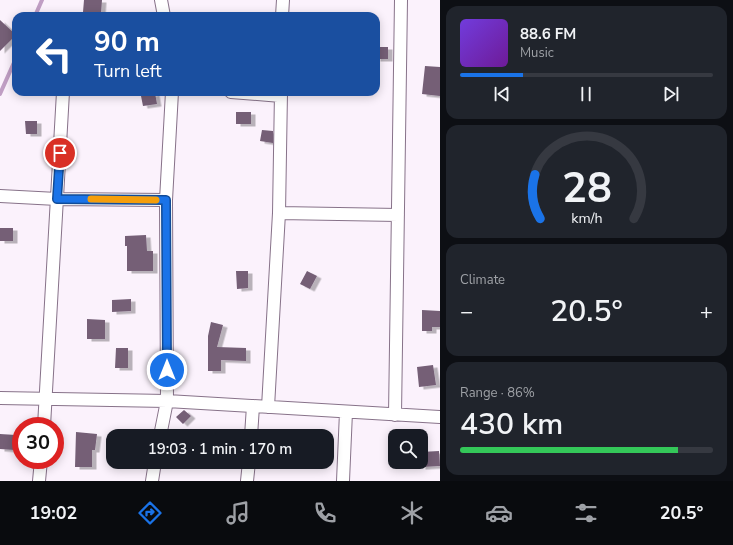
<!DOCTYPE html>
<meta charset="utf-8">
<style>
body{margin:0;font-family:"Nunito Sans",sans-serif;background:#20242c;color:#f1f3f6;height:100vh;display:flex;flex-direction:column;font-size:15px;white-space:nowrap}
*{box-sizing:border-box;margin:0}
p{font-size:13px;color:#9ea1a6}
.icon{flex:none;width:22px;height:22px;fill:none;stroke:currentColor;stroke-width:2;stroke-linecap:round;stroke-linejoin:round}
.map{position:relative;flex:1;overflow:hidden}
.drawer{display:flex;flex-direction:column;gap:6px;padding:6px;background:#0d0f14;width:293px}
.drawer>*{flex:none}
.guide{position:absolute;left:12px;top:12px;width:368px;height:84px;border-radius:12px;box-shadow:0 2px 10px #0003;background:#1a4fa0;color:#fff;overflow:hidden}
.controls{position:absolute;left:388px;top:429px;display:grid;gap:8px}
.controls a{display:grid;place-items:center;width:40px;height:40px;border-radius:8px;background:#171b24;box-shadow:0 2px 10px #0003;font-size:20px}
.speed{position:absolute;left:12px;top:417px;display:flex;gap:8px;font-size:20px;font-weight:700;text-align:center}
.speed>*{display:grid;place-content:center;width:52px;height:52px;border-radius:50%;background:#171b24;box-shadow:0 2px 10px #0003;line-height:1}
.speed .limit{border:6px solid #d22;background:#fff;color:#111}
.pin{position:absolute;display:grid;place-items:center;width:34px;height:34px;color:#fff;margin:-17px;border:2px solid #fff;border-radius:50%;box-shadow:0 1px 4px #0007}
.me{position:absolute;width:44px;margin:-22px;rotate:0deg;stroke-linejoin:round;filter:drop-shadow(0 0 3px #0008)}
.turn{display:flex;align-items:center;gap:14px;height:84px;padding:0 16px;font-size:18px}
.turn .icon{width:52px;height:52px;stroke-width:2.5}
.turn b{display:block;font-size:28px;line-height:34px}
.big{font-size:30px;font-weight:600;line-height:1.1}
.drawer .card{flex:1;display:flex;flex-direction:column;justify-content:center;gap:6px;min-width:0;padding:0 14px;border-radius:12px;background:#20242c}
.drawer .dial{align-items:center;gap:0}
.dial svg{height:104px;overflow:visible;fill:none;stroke:#363941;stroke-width:7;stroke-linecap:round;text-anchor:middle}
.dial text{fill:#f1f3f6;stroke:none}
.song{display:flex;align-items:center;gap:12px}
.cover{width:48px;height:48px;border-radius:6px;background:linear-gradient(135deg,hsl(260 70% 55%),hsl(280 70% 35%))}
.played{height:4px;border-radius:2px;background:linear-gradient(90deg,#1a73e8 25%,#363941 25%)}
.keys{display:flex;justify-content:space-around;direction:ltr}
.heat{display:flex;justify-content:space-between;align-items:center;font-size:22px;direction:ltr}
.charge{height:6px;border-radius:3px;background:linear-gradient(90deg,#34c759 86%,#363941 0)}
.trip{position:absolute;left:106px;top:429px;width:228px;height:40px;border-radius:12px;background:#171b24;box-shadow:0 2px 10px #0003;font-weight:600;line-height:40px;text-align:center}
.tabs{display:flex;height:64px;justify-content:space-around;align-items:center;background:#090b0e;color:#9ea1a6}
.tabs .icon{width:28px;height:28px}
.tabs .on{color:#1a73e8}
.tabs b{font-size:18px;color:#f1f3f6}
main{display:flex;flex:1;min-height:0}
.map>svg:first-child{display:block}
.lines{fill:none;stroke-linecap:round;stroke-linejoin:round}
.stream{stroke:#c09ec4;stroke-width:4}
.building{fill:#745f76;filter:url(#shadow)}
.minor-casing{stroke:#877289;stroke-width:14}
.minor{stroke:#fff;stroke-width:12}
.route-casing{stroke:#114b97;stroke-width:10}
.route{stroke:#1a73e8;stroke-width:7}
.slow{stroke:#f59e0b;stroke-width:7}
</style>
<main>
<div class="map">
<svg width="440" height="481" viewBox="0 0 440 481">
<defs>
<filter id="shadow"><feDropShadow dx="4.5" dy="2.5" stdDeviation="0" flood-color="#0004"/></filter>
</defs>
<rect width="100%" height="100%" fill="#fbf2fc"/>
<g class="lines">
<path class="stream" d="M35,16L42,0
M0,94L16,58"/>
</g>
<path class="building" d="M84,0H102L101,13L83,12Z
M0,20L16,35L0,51Z
M376,47H388V59H376Z
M425,66L440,67V96L422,94Z
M155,93L157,104L143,106L141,96Z
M236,112H251V124H236Z
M25,121H37V134H26Z
M262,130L273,131V143L260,141Z
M0,228H13V241H0Z
M146,235L147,251H153V271H127V246H125V236Z
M236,271H248V288L237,289Z
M307,271L317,276L310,289L300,284Z
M131,299V311L112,312V300Z
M422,310L440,311V327H432V331H422Z
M87,319L105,320V339H87Z
M211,322L223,325L217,347L246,348V361L221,360V371H208V336Z
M116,348H128V368H115Z
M433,365L436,385L419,387L417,367Z
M184,410L191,416L183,424L176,417Z
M76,432L97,434L95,450H92V467H75Z
M0,434L16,435L15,450L0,449Z
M439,451L440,466L421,467V452Z"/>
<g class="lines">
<g class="minor-casing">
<path id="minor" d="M161,0L164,16
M282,16L283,0
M231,92L281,96
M0,196L57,199L166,200
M279,213L398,215
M0,398L167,401L440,417
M268,407L279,213L281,92
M395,415L401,0
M44,426L63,92
M160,436L167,401L166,200L172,92
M251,436L253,406
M39,481L41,460
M152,481L155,462
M247,481L249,462
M343,481L346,412"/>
</g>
<use href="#minor" class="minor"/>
</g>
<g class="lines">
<g class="route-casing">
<path id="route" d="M60,153L57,199L166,200L167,370"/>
</g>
<use href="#route" class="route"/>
<path class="slow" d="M91,199L156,200"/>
</g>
</svg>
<div class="controls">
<a><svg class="icon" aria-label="search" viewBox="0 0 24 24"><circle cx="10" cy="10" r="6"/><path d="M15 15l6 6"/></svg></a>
</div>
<div class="speed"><div class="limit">30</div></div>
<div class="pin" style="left:60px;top:153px;background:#d93025"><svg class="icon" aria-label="arrive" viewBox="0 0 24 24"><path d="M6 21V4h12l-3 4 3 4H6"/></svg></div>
<svg class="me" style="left:167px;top:370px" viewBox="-20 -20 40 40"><circle r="17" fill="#1a73e8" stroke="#fff" stroke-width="3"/><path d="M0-11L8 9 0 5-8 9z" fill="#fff"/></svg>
<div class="trip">19:03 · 1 min · 170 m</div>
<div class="guide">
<div class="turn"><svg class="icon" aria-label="left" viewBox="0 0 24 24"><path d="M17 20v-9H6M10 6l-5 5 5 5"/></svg><div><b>90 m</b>Turn left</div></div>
</div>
</div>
<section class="drawer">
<div class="card">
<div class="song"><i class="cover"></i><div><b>88.6 FM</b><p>Music</p></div></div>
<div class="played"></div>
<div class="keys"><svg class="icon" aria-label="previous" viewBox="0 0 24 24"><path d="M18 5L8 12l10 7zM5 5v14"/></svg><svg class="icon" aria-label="pause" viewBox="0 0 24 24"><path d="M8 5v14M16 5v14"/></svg><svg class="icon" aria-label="next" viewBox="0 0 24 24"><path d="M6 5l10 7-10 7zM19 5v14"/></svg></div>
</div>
<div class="card dial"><svg viewBox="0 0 100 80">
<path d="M14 69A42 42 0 1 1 86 69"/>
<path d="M14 69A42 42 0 0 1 10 35" stroke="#1a73e8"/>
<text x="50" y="56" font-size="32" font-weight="700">28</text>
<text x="50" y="72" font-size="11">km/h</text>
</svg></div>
<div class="card"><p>Climate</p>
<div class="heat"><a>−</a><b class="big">20.5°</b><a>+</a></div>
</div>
<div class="card"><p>Range · 86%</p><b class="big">430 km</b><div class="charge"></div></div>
</section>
</main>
<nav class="tabs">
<b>19:02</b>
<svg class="icon on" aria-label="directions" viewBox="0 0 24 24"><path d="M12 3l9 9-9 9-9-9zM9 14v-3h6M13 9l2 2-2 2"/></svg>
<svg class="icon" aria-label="music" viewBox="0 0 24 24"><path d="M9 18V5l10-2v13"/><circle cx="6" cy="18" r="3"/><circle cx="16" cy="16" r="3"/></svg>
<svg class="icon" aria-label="phone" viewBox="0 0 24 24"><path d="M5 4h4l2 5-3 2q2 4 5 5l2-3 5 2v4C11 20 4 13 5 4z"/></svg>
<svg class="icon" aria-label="climate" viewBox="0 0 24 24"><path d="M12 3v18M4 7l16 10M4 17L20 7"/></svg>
<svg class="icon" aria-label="car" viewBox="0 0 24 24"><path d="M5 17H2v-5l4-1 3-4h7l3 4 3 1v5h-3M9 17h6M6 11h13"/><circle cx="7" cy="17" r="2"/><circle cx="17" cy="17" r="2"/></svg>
<svg class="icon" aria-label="filters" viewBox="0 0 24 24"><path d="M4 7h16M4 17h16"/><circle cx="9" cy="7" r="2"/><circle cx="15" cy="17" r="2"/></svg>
<b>20.5°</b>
</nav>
